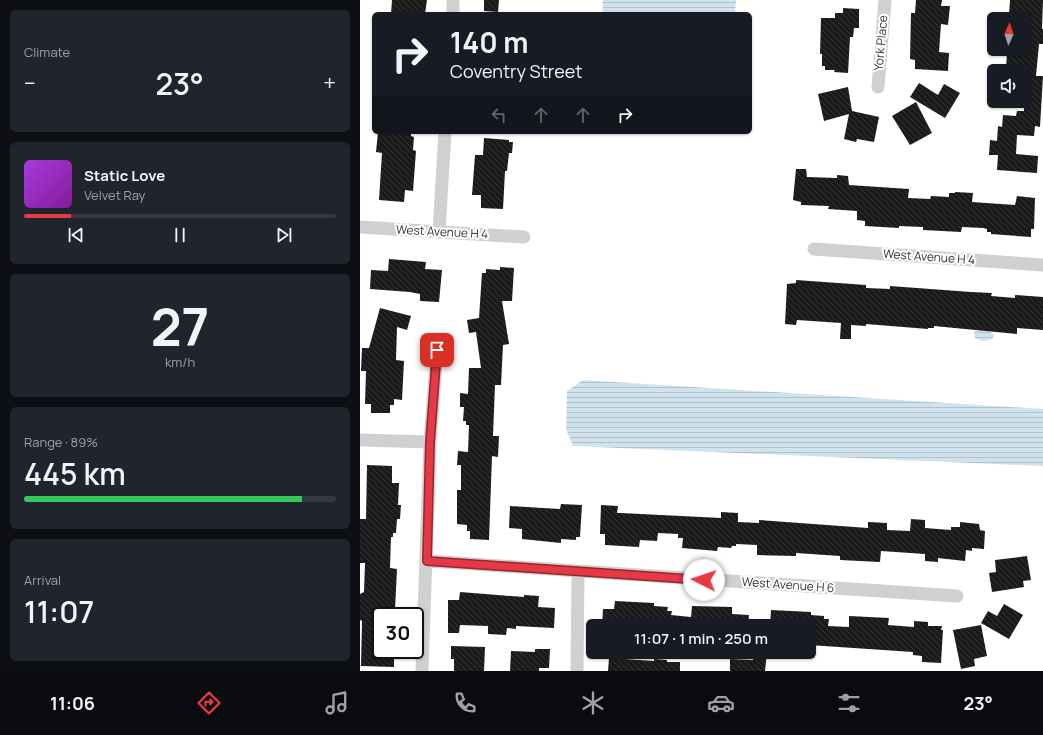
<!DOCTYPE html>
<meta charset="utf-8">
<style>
body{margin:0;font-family:Manrope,sans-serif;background:#20242c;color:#f1f3f6;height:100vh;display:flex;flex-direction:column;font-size:15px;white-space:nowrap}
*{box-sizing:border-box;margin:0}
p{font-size:13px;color:#9ea1a6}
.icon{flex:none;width:22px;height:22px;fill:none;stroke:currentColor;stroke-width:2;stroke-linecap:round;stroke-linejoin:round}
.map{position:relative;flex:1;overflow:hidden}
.details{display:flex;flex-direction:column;gap:10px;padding:10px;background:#0d0f14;width:360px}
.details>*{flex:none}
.hud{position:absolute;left:12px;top:12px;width:380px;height:122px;border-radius:6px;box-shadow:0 1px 3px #0004;background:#171b24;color:#f1f3f6;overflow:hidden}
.needle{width:26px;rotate:3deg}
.controls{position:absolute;left:627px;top:12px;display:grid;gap:8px}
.controls a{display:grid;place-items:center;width:44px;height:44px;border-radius:6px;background:#171b24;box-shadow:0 1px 3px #0004;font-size:20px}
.speed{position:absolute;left:12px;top:607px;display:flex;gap:8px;font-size:20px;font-weight:700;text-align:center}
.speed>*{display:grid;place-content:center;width:52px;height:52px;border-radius:50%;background:#171b24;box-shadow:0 1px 3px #0004;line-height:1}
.speed .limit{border:2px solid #111;border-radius:6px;background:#fff;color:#111}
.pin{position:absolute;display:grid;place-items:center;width:34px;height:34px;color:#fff;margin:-17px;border-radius:8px;box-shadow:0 2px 6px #0006}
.me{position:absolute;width:44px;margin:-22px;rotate:274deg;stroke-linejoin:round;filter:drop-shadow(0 0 3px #0008)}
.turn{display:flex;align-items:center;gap:14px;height:84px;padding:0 12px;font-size:18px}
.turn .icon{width:52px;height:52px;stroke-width:2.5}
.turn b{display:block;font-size:28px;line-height:34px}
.lanes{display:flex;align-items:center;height:38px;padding:0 12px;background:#0003;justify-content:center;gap:20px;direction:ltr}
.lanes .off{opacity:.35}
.big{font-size:30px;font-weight:600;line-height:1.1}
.details .card{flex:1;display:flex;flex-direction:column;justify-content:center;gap:6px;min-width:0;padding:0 14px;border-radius:6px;background:#20242c}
.details .dial{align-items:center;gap:0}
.dial b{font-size:52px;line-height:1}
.song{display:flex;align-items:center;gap:12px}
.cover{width:48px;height:48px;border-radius:6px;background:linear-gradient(135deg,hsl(280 70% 55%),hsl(290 70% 35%))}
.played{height:4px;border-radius:2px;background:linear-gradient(90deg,#e63946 15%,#363941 15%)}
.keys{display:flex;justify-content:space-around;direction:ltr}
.heat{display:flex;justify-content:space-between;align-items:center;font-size:22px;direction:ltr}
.charge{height:6px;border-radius:3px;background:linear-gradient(90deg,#34c759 89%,#363941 0)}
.trip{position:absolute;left:226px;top:619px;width:230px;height:40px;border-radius:6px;background:#171b24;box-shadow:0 1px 3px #0004;font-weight:600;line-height:40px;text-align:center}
.menu{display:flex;height:64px;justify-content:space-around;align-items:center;background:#090b0e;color:#9ea1a6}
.menu .icon{width:28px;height:28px}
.menu .selected{color:#e63946}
.menu b{font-size:18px;color:#f1f3f6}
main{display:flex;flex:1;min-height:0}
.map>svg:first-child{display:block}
.water{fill:url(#water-rules)}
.building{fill:url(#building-back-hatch)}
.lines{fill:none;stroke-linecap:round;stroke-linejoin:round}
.minor{stroke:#d0d0d0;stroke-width:13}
.route-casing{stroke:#96252e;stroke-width:10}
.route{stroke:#e63946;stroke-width:7}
.labels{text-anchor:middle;stroke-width:4;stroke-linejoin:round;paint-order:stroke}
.street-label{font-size:12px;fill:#333;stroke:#fff}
</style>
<main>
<section class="details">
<div class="card"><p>Climate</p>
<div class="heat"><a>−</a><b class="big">23°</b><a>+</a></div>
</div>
<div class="card">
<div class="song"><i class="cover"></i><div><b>Static Love</b><p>Velvet Ray</p></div></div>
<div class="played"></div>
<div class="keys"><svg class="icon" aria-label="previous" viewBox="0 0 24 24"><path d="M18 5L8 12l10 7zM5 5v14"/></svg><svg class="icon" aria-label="pause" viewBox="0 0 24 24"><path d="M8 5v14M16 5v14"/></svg><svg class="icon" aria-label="next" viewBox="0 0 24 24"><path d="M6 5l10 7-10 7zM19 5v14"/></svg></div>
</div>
<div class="card dial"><b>27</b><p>km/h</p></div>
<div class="card"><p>Range · 89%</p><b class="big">445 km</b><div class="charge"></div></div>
<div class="card"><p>Arrival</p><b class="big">11:07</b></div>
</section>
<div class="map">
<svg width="683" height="671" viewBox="0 0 683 671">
<defs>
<pattern id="water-rules" width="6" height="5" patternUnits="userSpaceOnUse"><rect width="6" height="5" fill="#cfe2ee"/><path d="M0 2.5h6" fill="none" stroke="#b2c2cd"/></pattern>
<pattern id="building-back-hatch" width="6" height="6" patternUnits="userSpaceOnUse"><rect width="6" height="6" fill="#1a1a1a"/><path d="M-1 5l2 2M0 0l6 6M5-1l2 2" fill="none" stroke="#333"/></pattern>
</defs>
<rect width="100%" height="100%" fill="#fff"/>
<path class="water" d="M243,0H376L375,14H242Z
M618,330H628L634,335L633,338C628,342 621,341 615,338L614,332Z
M223,380L683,409V466L213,446L206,429L207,391Z"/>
<path class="building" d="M32,0H67L65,14H31Z
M124,0H139L138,12L124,11Z
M556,0H582L581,6H590L588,25L581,24L579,52L589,53L588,71L555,69V60L550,59L551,13H555Z
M650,0H683L682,29H683V44H679L676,76H683L680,127L675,126L674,136L657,135L656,154L678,156L677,173L637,170L638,155H629L630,140L637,141L638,126L642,127L643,115L656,116L657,111H664V71H646L647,49H664V16L649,15Z
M483,8L499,9V28H494L493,37H490L488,73L474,72L475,70H465V66H462V54H460L461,18H475V13H483Z
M559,83L578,95L584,84L600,93L585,118L550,97Z
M488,87L492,111L519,117L514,142L497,139L496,142L484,139L489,114L464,121L458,94Z
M556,102L572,133L550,145L532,116Z
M18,132H51V136L54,137L53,150L56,151L53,191L45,190L44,202L19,200L22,153L16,152Z
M124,138L149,140V142H153L152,153H149L147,171H145L143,209L121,208V195H112L115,155H123Z
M436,169H446L447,177L477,178V175L488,176L489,185L549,189L548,198L570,199L571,196L589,197V193H595V192L613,193L612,202L655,205L657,196L675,198L674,229H671V237L631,234V232H627V229L623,228L602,227L601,232L563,230V227L539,226V228L505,226V221L497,220V211L468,209L469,206L441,205V202L433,200Z
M29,259L66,262L65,269L82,270L79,302L60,301V294L50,292L10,289L11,270L28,271Z
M140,267L154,268L152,301H142L149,344L143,345L141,385H135L133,436H139L138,457L132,456L129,540L110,539V531H107V525L97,524V490H101V465H97L98,451L108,452L109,425H106V421H103L104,407H100V393L108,394L109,368H121L116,332L109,333L107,320L119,318L122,273H126V269L140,270Z
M436,280L506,285V288L530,289V286L611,292L632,293L631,296L655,298V295L683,297V330L657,328V334L574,326V328H568V329L506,324V326L491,325V339H480L481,323L437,320L436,325L425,324L427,284L436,283Z
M20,308L51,316L47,330L37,327L36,360L44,361L42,400L34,399V405H30V413H11V404H5L6,371H1L2,348H9Z
M7,465L32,466V483H39L38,505H41L40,519H37L36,533H33V537H31L30,568L37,569L35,610H25L24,616H21V650L22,653L34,654V667L1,666L2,621L0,620V594L4,592L5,563H0V519H6Z
M201,504L222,505L220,537H216V540L201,539V543L162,539V529L149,528L150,506L200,509Z
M241,505L258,506L257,513H261L361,518V512L378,513V522L399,523V520L508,528V522L527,523V530L550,531L551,519L565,520V528L591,530V527H600V522L619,524L620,530L625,531L624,549L612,548V551L606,550L605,561L578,558V562L565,561V554L521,551L520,562L480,560V556L436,553V556L397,555V545L376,544V546H372L371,548L358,547L357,551L322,548L323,538H318V534L298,533L297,541L280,540L279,547L245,545V534H240Z
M667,556L671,580L663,581L664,587L632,592L629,573L636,572L635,560Z
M100,592L164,597V595L179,596L178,607L195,608L194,628L156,626V629L147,628L146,635L128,634V626L100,625L99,633H88V600H99Z
M255,601L294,603V606L308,607L307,611H312L311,615L331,617L332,606L372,607V614L389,615L388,626H242L243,609H254Z
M644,604L663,615L649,639L621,623L628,611L637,616Z
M411,610L451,612V615L464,616V619H469L468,626L489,627V616L529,618L528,625L554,627V621L568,622V626H582L581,630H583L581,663L562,662V656L553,655V652L449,645V626H410Z
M621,625L627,656L614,659L615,666L601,669L593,630Z
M91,646L125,647L124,671H94V659H91Z
M175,649H190L189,668H179V671H150L151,651L175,652Z
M394,652H407L405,671H370V659L393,660Z
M249,658L294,661V659L307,660V662H320V671H248Z"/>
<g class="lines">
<path class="minor" d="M93,14V0
M518,87L525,0
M0,227L164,237
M79,232L85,132
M454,249L683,265
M0,440L70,442
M67,561L597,596
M62,671L70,442L77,350
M217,671L218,572"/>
</g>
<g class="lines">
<g class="route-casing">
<path id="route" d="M77,350L70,442L67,561L344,580"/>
</g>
<use href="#route" class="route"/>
</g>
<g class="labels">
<g class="street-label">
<text transform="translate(521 43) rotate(-85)" y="4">York Place</text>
<text transform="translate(82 232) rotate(3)" y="4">West Avenue H 4</text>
<text transform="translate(569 257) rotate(4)" y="4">West Avenue H 4</text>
<text transform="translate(428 585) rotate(4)" y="4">West Avenue H 6</text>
</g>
</g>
</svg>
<div class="controls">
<a><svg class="needle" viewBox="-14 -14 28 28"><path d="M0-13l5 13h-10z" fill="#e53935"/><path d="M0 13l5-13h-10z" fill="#9ea1a6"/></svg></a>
<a><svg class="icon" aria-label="sound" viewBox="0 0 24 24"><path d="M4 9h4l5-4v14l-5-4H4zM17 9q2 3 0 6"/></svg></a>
</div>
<div class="speed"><div class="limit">30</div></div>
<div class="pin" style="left:77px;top:350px;background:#d93025"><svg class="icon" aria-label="arrive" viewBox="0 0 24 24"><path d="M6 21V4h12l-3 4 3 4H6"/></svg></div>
<svg class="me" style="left:344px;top:580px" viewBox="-20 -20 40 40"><circle r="19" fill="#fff"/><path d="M0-13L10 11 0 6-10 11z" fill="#e63946"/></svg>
<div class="trip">11:07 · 1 min · 250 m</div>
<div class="hud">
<div class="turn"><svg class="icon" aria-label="right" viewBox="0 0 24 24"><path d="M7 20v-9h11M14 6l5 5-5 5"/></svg><div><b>140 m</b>Coventry Street</div></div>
<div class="lanes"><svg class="icon off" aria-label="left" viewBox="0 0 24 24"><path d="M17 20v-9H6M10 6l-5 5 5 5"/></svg><svg class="icon off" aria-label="ahead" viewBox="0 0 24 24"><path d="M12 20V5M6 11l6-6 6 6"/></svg><svg class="icon off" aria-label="ahead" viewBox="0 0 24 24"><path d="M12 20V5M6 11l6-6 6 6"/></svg><svg class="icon" aria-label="right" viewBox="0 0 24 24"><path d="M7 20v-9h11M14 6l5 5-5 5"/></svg></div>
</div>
</div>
</main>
<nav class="menu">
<b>11:06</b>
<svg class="icon selected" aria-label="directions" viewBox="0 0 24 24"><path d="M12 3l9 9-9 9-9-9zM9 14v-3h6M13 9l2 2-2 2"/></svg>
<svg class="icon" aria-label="music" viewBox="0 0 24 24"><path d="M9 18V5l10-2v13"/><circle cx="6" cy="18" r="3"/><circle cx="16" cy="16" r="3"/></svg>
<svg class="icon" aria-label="phone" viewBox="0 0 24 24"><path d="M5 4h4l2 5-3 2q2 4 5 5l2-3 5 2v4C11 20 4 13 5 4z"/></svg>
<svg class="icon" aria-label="climate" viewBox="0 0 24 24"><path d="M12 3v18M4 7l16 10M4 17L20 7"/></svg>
<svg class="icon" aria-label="car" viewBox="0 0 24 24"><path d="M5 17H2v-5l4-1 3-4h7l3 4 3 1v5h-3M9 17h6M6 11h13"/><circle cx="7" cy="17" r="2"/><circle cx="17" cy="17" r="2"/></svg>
<svg class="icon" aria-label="filters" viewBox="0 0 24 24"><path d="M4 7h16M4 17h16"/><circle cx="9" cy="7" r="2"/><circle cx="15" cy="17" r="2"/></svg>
<b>23°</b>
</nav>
